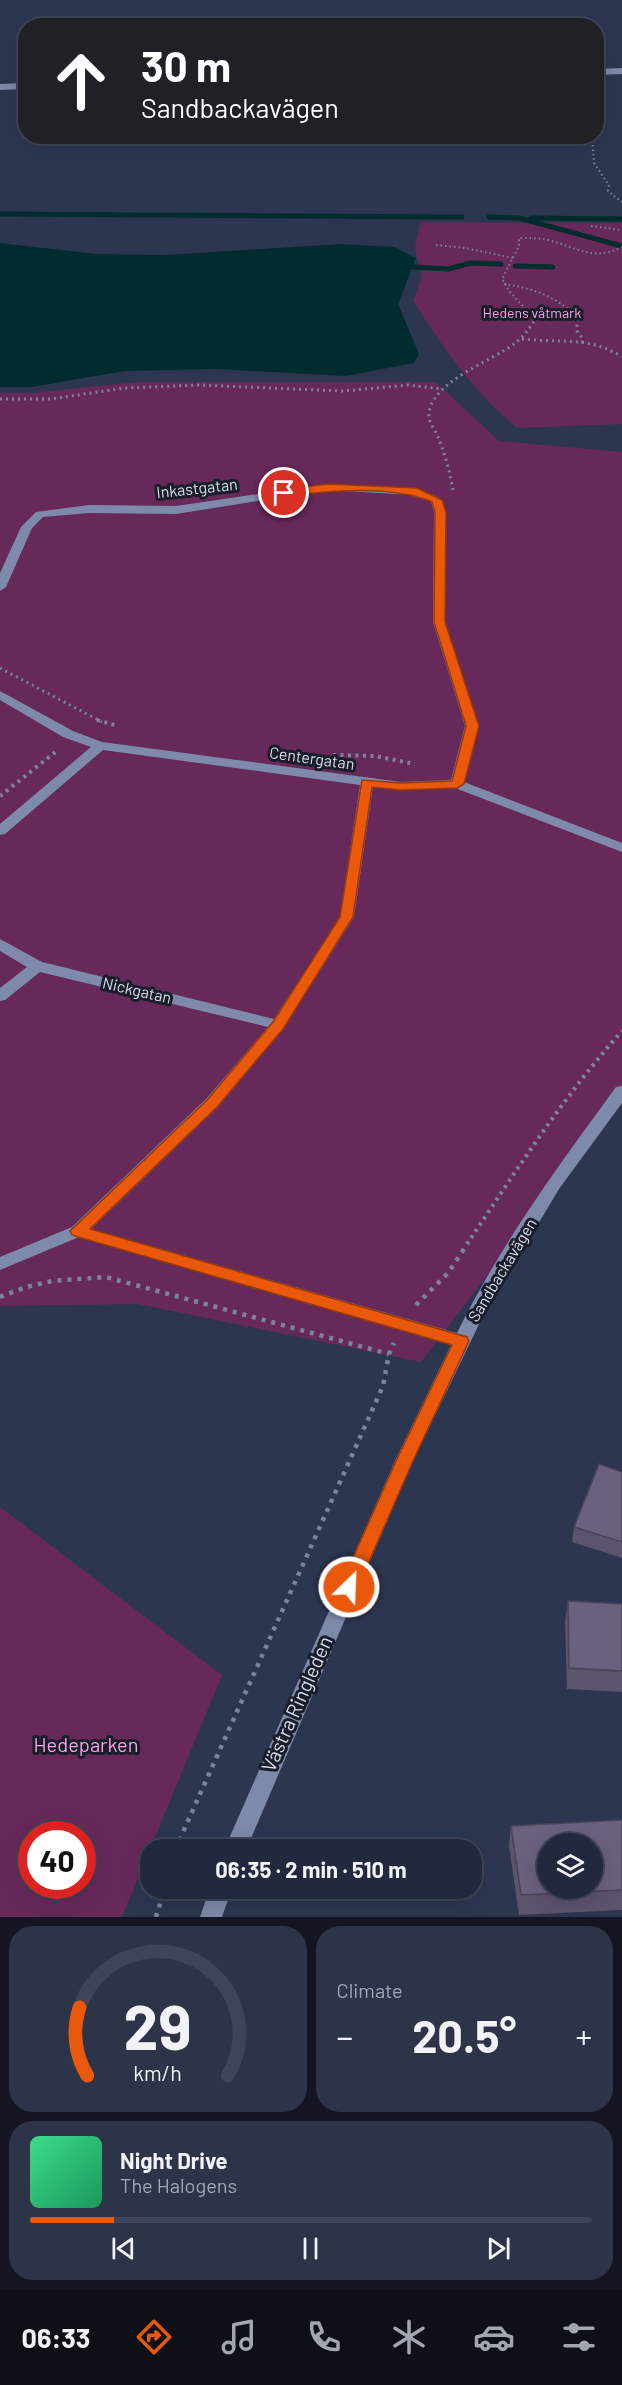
<!DOCTYPE html>
<meta charset="utf-8">
<style>
body{margin:0;font-family:Barlow,sans-serif;background:#2e3448;color:#f1f3f6;height:100vh;display:flex;flex-direction:column;font-size:22px;white-space:nowrap}
*{box-sizing:border-box;margin:0}
p{font-size:20px;color:#a2a6b0}
.icon{flex:none;width:33px;height:33px;fill:none;stroke:currentColor;stroke-width:2;stroke-linecap:round;stroke-linejoin:round}
.map{position:relative;height:1917px;overflow:hidden}
.details{display:flex;flex-direction:column;gap:9px;padding:9px;background:#131622;flex:1}
.details>*{flex:none}
.top-card{position:absolute;left:18px;top:18px;width:586px;height:126px;border-radius:24px;box-shadow:0 6px 24px #0002,0 0 0 2px #3f4457;background:#202124;color:#fff;overflow:hidden}
.fabs{position:absolute;left:537px;top:1833px;display:grid;gap:12px}
.fabs a{display:grid;place-items:center;width:66px;height:66px;border-radius:50%;background:#22283d;box-shadow:0 6px 24px #0002,0 0 0 2px #3f4457;font-size:30px}
.speed{position:absolute;left:18px;top:1821px;display:flex;gap:12px;font-size:30px;font-weight:700;text-align:center}
.speed>*{display:grid;place-content:center;width:78px;height:78px;border-radius:50%;background:#22283d;box-shadow:0 6px 24px #0002,0 0 0 2px #3f4457;line-height:1}
.speed .limit{border:9px solid #d22;background:#fff;color:#111}
.pin{position:absolute;display:grid;place-items:center;width:51px;height:51px;color:#fff;margin:-26px;border:3px solid #fff;border-radius:50%;box-shadow:0 2px 6px #0007}
.me{position:absolute;width:66px;margin:-33px;rotate:24deg;stroke-linejoin:round;filter:drop-shadow(0 0 4px #0008)}
.turn{display:flex;align-items:center;gap:21px;height:126px;padding:0 24px;font-size:27px}
.turn .icon{width:78px;height:78px;stroke-width:2.5}
.turn b{display:block;font-size:42px;line-height:51px}
.big{font-size:45px;font-weight:700;line-height:1.1}
.details .tile{flex:1;display:flex;flex-direction:column;justify-content:center;gap:9px;min-width:0;padding:0 21px;border-radius:24px;background:#2e3448}
.details .dial{align-items:center;gap:0}
.dial svg{height:156px;overflow:visible;fill:none;stroke:#3f4457;stroke-width:7;stroke-linecap:round;text-anchor:middle}
.dial text{fill:#f1f3f6;stroke:none}
.song{display:flex;align-items:center;gap:18px}
.cover{width:72px;height:72px;border-radius:9px;background:linear-gradient(135deg,hsl(150 70% 55%),hsl(150 70% 35%))}
.played{height:6px;border-radius:3px;background:linear-gradient(90deg,#ea580c 15%,#3f4457 15%)}
.keys{display:flex;justify-content:space-around;direction:ltr}
.heat{display:flex;justify-content:space-between;align-items:center;font-size:33px;direction:ltr}
.details .tiles{flex:1;display:grid;gap:9px;grid-template-columns:1fr 1fr}
.tile:last-child{grid-column:span 2}
.trip{position:absolute;left:140px;top:1839px;width:342px;height:60px;border-radius:24px;background:#22283d;box-shadow:0 6px 24px #0002,0 0 0 2px #3f4457;font-weight:700;line-height:60px;text-align:center}
.dock{display:flex;height:96px;justify-content:space-around;align-items:center;background:#0e1018;color:#a2a6b0}
.dock .icon{width:42px;height:42px}
.dock .active{color:#ea580c}
.dock b{font-size:27px;color:#f1f3f6}
.map>svg:first-child{display:block}
.green{fill:#66295a;fill-rule:evenodd}
.water{fill:#002c2f}
.lines{fill:none;stroke-linecap:round;stroke-linejoin:round}
.stream{stroke:#002c2f;stroke-width:5}
.path-far3{stroke:#7c849b;stroke-width:2;stroke-dasharray:1.5 3;stroke-linecap:butt}
.path-far2{stroke:#7c849b;stroke-width:3;stroke-dasharray:2 4;stroke-linecap:butt}
.path-far1{stroke:#7c849b;stroke-width:4;stroke-dasharray:3 4.5;stroke-linecap:butt}
.path{stroke:#7c849b;stroke-width:4.5;stroke-dasharray:4 6;stroke-linecap:butt}
.minor{fill:#7e8aa9;fill-rule:evenodd}
.wall{fill:#5c536c}
.building{fill:#6b607e;stroke:#4b4358;stroke-width:1.5;fill-rule:evenodd}
.route{fill:#ea580c;stroke:#983908;stroke-width:1.5}
.labels{text-anchor:middle;stroke-width:6;stroke-linejoin:round;paint-order:stroke}
.far-park-label{font-size:14px;fill:#fd9fe9;stroke:#1a1e2a}
.street-label{font-size:16px;fill:#d5dced;stroke:#1a1e2a}
.near-street-label{font-size:20px;fill:#d5dced;stroke:#1a1e2a}
.near-park-label{font-size:20px;fill:#fd9fe9;stroke:#1a1e2a}
</style>
<div class="map">
<svg width="622" height="1917" viewBox="0 0 622 1917">
<rect width="100%" height="100%" fill="#2d3651"/>
<path class="green" d="M420,222L622,223V424L517,428C474,392 443,348 413,301L422,277L415,248Z
M137,382H436L499,441L622,452V1099L421,1362L138,1304L0,1306V393H32Z
M0,1507L222,1675L122,1917H0ZM82,1834V1886H32V1834Z"/>
<path class="water" d="M0,243L97,254L166,255L341,244L394,247L416,258L398,304L419,354L414,363L345,376L216,369L124,371L32,387H0Z"/>
<g class="lines">
<path class="stream" d="M0,214L462,217
M489,217L519,218L622,246
M531,218L622,219
M515,266L553,267
M413,267L448,269L471,263L501,264"/>
<path class="path-far3" d="M592,136L594,163L609,185L608,191L622,202
M591,226L622,230
M436,245L465,248L513,258
M504,284C532,288 555,296 576,316
M532,316L510,292L502,279L519,246V238C529,238 539,238 548,240C576,247 593,262 622,247"/>
<path class="path-far2" d="M574,314L577,317V331L583,339L582,343
M522,339C546,342 571,339 595,345C604,347 613,352 622,356
M0,399H50L125,388L199,385L344,391L408,385L442,389
M453,490C450,472 445,454 438,437C435,430 429,423 429,416C428,383 492,361 514,344C523,337 529,329 535,320L532,314
M0,668L102,722"/>
<path class="path-far1" d="M97,720L118,726
M333,755L375,756L415,764
M0,796L58,750
M467,1244C516,1171 563,1097 622,1031"/>
<path class="path" d="M0,1297L26,1287L52,1281L106,1277L389,1354
M416,1305L448,1273L468,1243
M177,1850L183,1832L383,1386L389,1354L394,1343
M156,1917L165,1888"/>
<path class="minor" d="M622,68V74L597,75V69Z
M26,83V89L0,90V84Z
M327,484L417,489L440,498L446,512L445,622L479,726L464,782L622,843V852L455,788L401,790L373,786L354,917L283,1029L218,1107L91,1229L457,1333C500,1245 559,1165 616,1087L622,1086V1103L559,1189L483,1316L413,1461L246,1850H224L395,1461L451,1345L79,1237L0,1270V1257L72,1227L206,1099L268,1027L40,972L5,1000L0,1001V988L27,967L0,951V939L42,962L274,1019L340,917L360,785L103,750L5,834L0,835V824L91,747L63,737L0,700V691L73,731L102,742L401,782L451,780L465,726L433,622L434,512L431,502L415,495L327,490L176,514L89,513L43,517L32,528L6,587L0,591V573L21,527L36,512L89,505L176,506Z
M210,1888H232L222,1917H200Z"/>
</g>
<path class="wall" d="M622,1472V1558L572,1542L574,1527Z
M568,1601L622,1604V1692L567,1689L565,1622Z
M622,1820V1910L519,1915L509,1846L511,1826Z"/>
<path class="building" d="M599,1464L622,1472V1542L574,1527Z
M568,1601L622,1604V1671L569,1668Z
M622,1820V1890L521,1895L511,1826ZM548,1844H592V1888H548Z"/>
<path class="route" d="M327,484L417,488L442,500L446,512L445,622L479,726L464,784L457,788L401,790L372,787L353,917L283,1029L217,1107L90,1229L467,1337L469,1341L413,1461L358,1587L355,1592L349,1594L343,1592L340,1587L396,1461L452,1345L78,1237L72,1235L70,1231L207,1100L273,1022L340,917L362,780L401,783L452,781L466,726L434,622L435,512L432,502C393,485 326,490 284,497L279,493L284,490Z"/>
<g class="labels">
<g class="far-park-label">
<text x="532" y="318">Hedens våtmark</text>
</g>
<g class="street-label">
<text transform="translate(197 488) rotate(-6)" y="6">Inkastgatan</text>
<text transform="translate(312 758) rotate(8)" y="6">Centergatan</text>
<text transform="translate(137 990) rotate(13)" y="6">Nickgatan</text>
<text transform="translate(502 1270) rotate(-59)" y="6">Sandbackavägen</text>
</g>
<g class="near-street-label">
<text transform="translate(297 1704) rotate(-66)" y="7">Västra Ringleden</text>
</g>
<g class="near-park-label">
<text x="86" y="1752">Hedeparken</text>
</g>
</g>
</svg>
<div class="fabs">
<a><svg class="icon" aria-label="layers" viewBox="0 0 24 24"><path d="M12 4l9 5-9 5-9-5zM3 14l9 5 9-5"/></svg></a>
</div>
<div class="speed"><div class="limit">40</div></div>
<div class="pin" style="left:284px;top:493px;background:#d93025"><svg class="icon" aria-label="arrive" viewBox="0 0 24 24"><path d="M6 21V4h12l-3 4 3 4H6"/></svg></div>
<svg class="me" style="left:349px;top:1587px" viewBox="-20 -20 40 40"><circle r="17" fill="#ea580c" stroke="#fff" stroke-width="3"/><path d="M0-11L8 9 0 5-8 9z" fill="#fff"/></svg>
<div class="trip">06:35 · 2 min · 510 m</div>
<div class="top-card">
<div class="turn"><svg class="icon" aria-label="ahead" viewBox="0 0 24 24"><path d="M12 20V5M6 11l6-6 6 6"/></svg><div><b>30 m</b>Sandbackavägen</div></div>
</div>
</div>
<section class="details">
<div class="tiles">
<div class="tile dial"><svg viewBox="0 0 100 80">
<path d="M14 69A42 42 0 1 1 86 69"/>
<path d="M14 69A42 42 0 0 1 10 34" stroke="#ea580c"/>
<text x="50" y="56" font-size="32" font-weight="700">29</text>
<text x="50" y="72" font-size="11">km/h</text>
</svg></div>
<div class="tile"><p>Climate</p>
<div class="heat"><a>−</a><b class="big">20.5°</b><a>+</a></div>
</div>
<div class="tile">
<div class="song"><i class="cover"></i><div><b>Night Drive</b><p>The Halogens</p></div></div>
<div class="played"></div>
<div class="keys"><svg class="icon" aria-label="previous" viewBox="0 0 24 24"><path d="M18 5L8 12l10 7zM5 5v14"/></svg><svg class="icon" aria-label="pause" viewBox="0 0 24 24"><path d="M8 5v14M16 5v14"/></svg><svg class="icon" aria-label="next" viewBox="0 0 24 24"><path d="M6 5l10 7-10 7zM19 5v14"/></svg></div>
</div>
</div>
</section>
<nav class="dock">
<b>06:33</b>
<svg class="icon active" aria-label="directions" viewBox="0 0 24 24"><path d="M12 3l9 9-9 9-9-9zM9 14v-3h6M13 9l2 2-2 2"/></svg>
<svg class="icon" aria-label="music" viewBox="0 0 24 24"><path d="M9 18V5l10-2v13"/><circle cx="6" cy="18" r="3"/><circle cx="16" cy="16" r="3"/></svg>
<svg class="icon" aria-label="phone" viewBox="0 0 24 24"><path d="M5 4h4l2 5-3 2q2 4 5 5l2-3 5 2v4C11 20 4 13 5 4z"/></svg>
<svg class="icon" aria-label="climate" viewBox="0 0 24 24"><path d="M12 3v18M4 7l16 10M4 17L20 7"/></svg>
<svg class="icon" aria-label="car" viewBox="0 0 24 24"><path d="M5 17H2v-5l4-1 3-4h7l3 4 3 1v5h-3M9 17h6M6 11h13"/><circle cx="7" cy="17" r="2"/><circle cx="17" cy="17" r="2"/></svg>
<svg class="icon" aria-label="filters" viewBox="0 0 24 24"><path d="M4 7h16M4 17h16"/><circle cx="9" cy="7" r="2"/><circle cx="15" cy="17" r="2"/></svg>
</nav>
